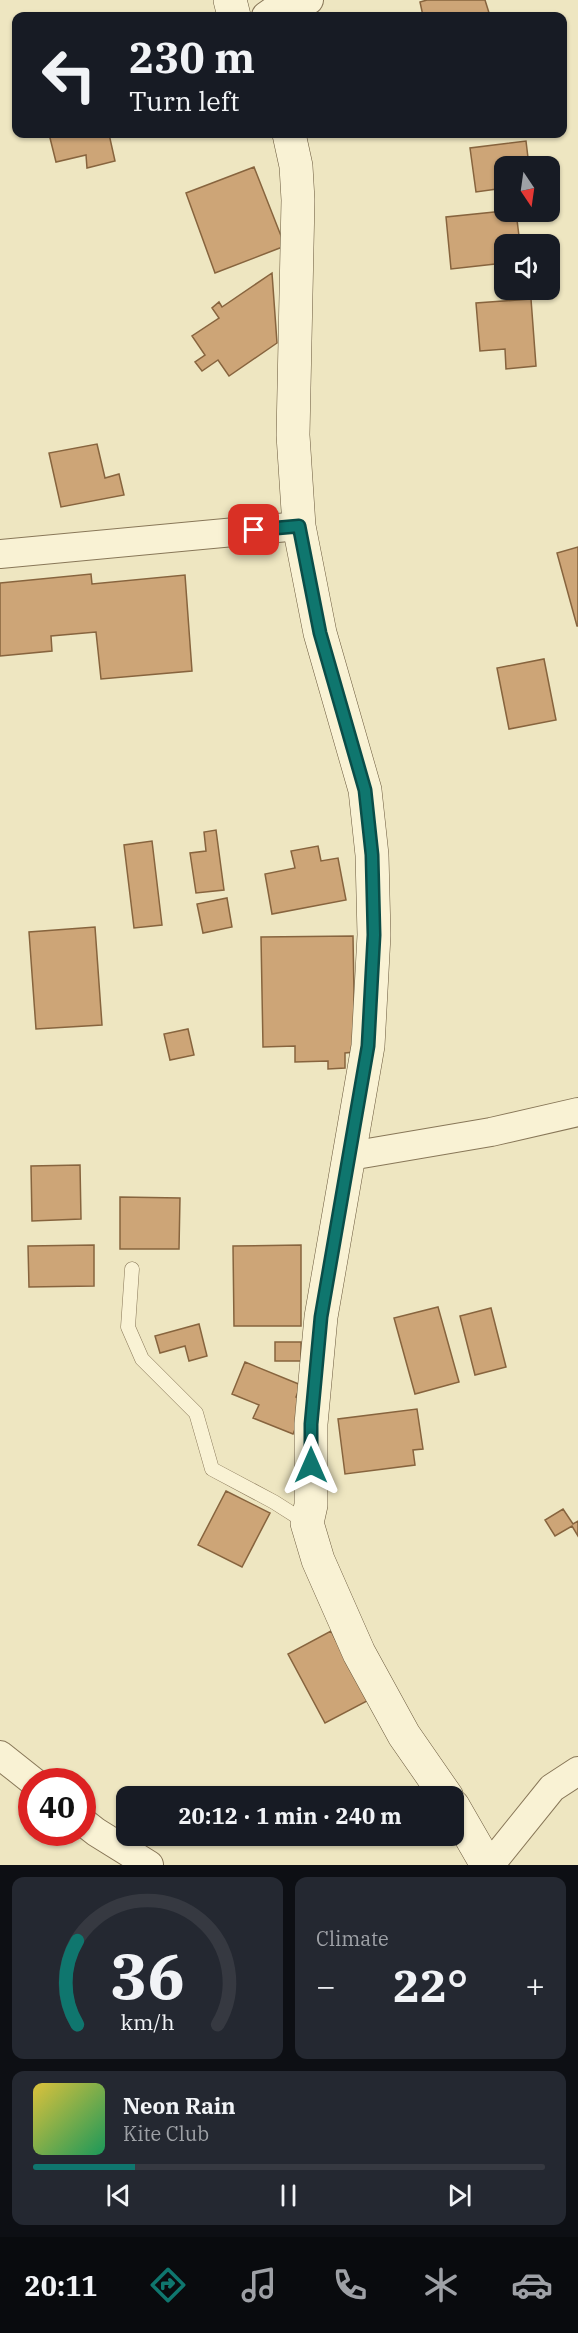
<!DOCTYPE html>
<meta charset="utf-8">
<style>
body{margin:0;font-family:"IBM Plex Serif",serif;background:#242831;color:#f1f3f6;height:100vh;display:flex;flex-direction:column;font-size:22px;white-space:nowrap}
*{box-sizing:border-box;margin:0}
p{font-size:20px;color:#9ea1a6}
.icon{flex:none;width:33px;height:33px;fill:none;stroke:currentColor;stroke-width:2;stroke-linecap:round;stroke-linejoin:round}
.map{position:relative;height:1865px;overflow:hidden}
.panel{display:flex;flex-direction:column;gap:12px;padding:12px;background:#0d0f14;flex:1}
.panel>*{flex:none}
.guide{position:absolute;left:12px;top:12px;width:555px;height:126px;border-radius:12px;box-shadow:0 2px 4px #0004;background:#171b24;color:#f1f3f6;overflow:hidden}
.needle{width:39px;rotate:167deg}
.fabs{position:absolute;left:494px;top:156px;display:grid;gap:12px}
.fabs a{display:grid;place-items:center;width:66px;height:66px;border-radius:12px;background:#171b24;box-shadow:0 2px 4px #0004;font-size:30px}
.speed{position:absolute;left:18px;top:1768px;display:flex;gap:12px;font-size:30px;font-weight:700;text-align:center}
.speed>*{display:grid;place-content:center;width:78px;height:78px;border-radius:50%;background:#171b24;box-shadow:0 2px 4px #0004;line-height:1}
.speed .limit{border:9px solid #d22;background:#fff;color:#111}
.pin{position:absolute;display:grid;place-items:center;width:51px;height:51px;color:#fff;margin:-26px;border-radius:12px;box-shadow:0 3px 9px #0006}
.me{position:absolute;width:66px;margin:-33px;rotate:0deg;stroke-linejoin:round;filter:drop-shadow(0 0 4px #0008)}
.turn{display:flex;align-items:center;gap:21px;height:126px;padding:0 18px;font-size:27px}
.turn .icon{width:78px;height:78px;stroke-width:2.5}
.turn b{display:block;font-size:42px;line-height:51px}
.big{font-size:45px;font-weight:700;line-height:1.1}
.panel .tile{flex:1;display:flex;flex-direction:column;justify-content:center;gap:9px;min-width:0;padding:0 21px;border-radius:12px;background:#242831}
.panel .dial{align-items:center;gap:0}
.dial svg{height:156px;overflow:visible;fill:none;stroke:#363941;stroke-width:7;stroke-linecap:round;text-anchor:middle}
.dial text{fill:#f1f3f6;stroke:none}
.song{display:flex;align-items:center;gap:18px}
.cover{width:72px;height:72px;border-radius:9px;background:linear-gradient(135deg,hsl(50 70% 55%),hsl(150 70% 35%))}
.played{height:6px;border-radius:3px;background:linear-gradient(90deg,#0f766e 20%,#363941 20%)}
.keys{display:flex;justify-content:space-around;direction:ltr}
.heat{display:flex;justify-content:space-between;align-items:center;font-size:33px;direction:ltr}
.panel .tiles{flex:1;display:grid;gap:12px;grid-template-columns:1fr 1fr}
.tile:last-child{grid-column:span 2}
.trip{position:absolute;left:116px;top:1786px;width:348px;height:60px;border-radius:12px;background:#171b24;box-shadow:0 2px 4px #0004;font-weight:700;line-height:60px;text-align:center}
.tab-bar{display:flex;height:96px;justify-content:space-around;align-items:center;background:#090b0e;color:#9ea1a6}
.tab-bar .icon{width:42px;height:42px}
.tab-bar .active{color:#0f766e}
.tab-bar b{font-size:27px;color:#f1f3f6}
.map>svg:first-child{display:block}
.building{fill:#cda577;stroke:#87643e;stroke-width:1.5}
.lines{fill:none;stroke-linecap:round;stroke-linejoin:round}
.lane-casing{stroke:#887758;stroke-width:15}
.street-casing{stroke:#887758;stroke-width:30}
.secondary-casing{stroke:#69583c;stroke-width:34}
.lane{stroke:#f9f2d4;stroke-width:14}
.street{stroke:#f9f2d4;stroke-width:28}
.secondary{stroke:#f9f2d4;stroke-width:33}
.route-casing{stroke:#0a4d48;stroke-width:15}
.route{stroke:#0f766e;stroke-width:10}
</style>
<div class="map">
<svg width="578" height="1865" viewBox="0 0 578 1865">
<rect width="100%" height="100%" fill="#eee6c1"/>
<path class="building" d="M427,0H485L490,16H423L420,2Z
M49,134H109L115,161L87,168L86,155L56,162Z
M526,141L529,166H504V188L476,192L470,148Z
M254,167L285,246L215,273L186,193Z
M504,211L516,212L520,244H504V263L451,269L446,217Z
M272,273L277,343L229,376L218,360L202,371L195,362L205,355L192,336L219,318L212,308L219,302L222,307Z
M531,299L536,366L506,369L505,349L480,351L476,303Z
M97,444L105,478L119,474L124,495L61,507L49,453Z
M578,547V626H577L557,553Z
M91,574L92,584L185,575L192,671L101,679L96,632L51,636L52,651L0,656V583Z
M544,659L556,720L509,729L497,668Z
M216,830L224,890L196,893L190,853L206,851L204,832Z
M152,841L162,925L134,928L124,845Z
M318,846L321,861L338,858L346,900L272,914L265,874L295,868L291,851Z
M227,898L232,927L203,933L197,904Z
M95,927L102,1025L36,1029L29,932Z
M353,936L355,1052L345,1053V1068L328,1069V1061L295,1062V1046L263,1047L261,937Z
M188,1029L194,1055L170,1060L164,1034Z
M80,1165L81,1219L32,1221L31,1166Z
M120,1197L180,1198L179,1249H120Z
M94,1245V1286L29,1287L28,1246Z
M301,1245V1326H234L233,1246Z
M438,1307L459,1382L415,1394L394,1318Z
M491,1308L506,1367L475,1375L460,1316Z
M199,1324L207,1356L189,1361L185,1346L160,1353L155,1336Z
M275,1342H301V1361H275Z
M245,1362L301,1385L296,1397L307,1401L293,1434L253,1418L259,1405L232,1394Z
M417,1409L423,1449L413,1450L415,1465L345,1474L338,1419Z
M226,1491L270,1513L242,1567L198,1545Z
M563,1509L573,1524L578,1521V1536L572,1526L555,1536L545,1520Z
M331,1631L367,1701L325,1723L288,1654Z"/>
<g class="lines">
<g class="lane-casing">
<path id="lane" d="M132,1269L128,1327L142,1359L196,1413L212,1469L274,1502L307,1523"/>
</g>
<g class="street-casing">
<path id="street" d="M266,16L273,11L309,0
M0,554L299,526
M350,1156L491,1132L578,1112
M0,1755L34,1782
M82,1821L96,1832L149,1865
M490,1865L552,1788L578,1771"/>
</g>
<g class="secondary-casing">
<path id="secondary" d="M230,0L234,16
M289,134L296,166L298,200L293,435L299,526L320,633L365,790L372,855L374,935L368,1046L321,1317L311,1424V1505L307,1523L318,1560L359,1653L404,1735L447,1797
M453,1806L487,1865"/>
</g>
<use href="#lane" class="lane"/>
<use href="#street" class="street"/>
<use href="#secondary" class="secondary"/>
</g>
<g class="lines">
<g class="route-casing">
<path id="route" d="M254,530L299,526L320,633L365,790L372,855L374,935L368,1046L321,1317L311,1424V1465"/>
</g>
<use href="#route" class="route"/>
</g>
</svg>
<div class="fabs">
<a><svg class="needle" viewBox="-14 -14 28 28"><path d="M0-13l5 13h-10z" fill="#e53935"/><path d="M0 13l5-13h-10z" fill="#9ea1a6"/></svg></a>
<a><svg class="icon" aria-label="sound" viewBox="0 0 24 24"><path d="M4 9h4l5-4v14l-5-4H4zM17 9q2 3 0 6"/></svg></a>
</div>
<div class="speed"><div class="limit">40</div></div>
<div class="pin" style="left:254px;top:530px;background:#d93025"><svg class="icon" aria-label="arrive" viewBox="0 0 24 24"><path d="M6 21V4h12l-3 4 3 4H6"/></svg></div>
<svg class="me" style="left:311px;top:1465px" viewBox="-20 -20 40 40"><path d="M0-17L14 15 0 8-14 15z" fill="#0f766e" stroke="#fff" stroke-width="4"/></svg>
<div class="trip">20:12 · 1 min · 240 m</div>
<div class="guide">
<div class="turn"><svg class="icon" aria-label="left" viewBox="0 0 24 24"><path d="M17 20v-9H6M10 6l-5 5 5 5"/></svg><div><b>230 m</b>Turn left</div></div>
</div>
</div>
<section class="panel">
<div class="tiles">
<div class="tile dial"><svg viewBox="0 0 100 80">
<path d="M14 69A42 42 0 1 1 86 69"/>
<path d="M14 69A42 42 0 0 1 14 26" stroke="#0f766e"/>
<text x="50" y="56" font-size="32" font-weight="700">36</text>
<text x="50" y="72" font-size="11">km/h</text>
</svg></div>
<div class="tile"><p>Climate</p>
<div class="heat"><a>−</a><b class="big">22°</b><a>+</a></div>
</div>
<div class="tile">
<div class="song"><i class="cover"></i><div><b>Neon Rain</b><p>Kite Club</p></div></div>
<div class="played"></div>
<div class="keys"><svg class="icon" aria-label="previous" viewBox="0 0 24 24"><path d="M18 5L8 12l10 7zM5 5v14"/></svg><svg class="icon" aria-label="pause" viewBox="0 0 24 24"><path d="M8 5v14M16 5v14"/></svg><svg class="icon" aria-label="next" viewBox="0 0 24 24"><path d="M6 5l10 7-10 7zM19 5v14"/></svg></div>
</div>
</div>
</section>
<nav class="tab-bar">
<b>20:11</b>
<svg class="icon active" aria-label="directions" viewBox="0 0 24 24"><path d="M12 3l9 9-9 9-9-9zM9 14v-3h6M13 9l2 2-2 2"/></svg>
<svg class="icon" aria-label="music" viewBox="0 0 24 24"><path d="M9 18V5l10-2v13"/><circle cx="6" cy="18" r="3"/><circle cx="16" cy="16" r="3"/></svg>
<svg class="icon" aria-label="phone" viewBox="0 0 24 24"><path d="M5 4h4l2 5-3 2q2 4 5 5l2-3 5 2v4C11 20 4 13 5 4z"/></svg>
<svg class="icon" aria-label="climate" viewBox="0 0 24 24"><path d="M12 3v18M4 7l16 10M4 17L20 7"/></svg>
<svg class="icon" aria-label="car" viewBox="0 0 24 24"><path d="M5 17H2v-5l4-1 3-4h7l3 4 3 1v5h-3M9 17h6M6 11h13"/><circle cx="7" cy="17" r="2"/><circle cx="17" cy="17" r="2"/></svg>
</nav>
